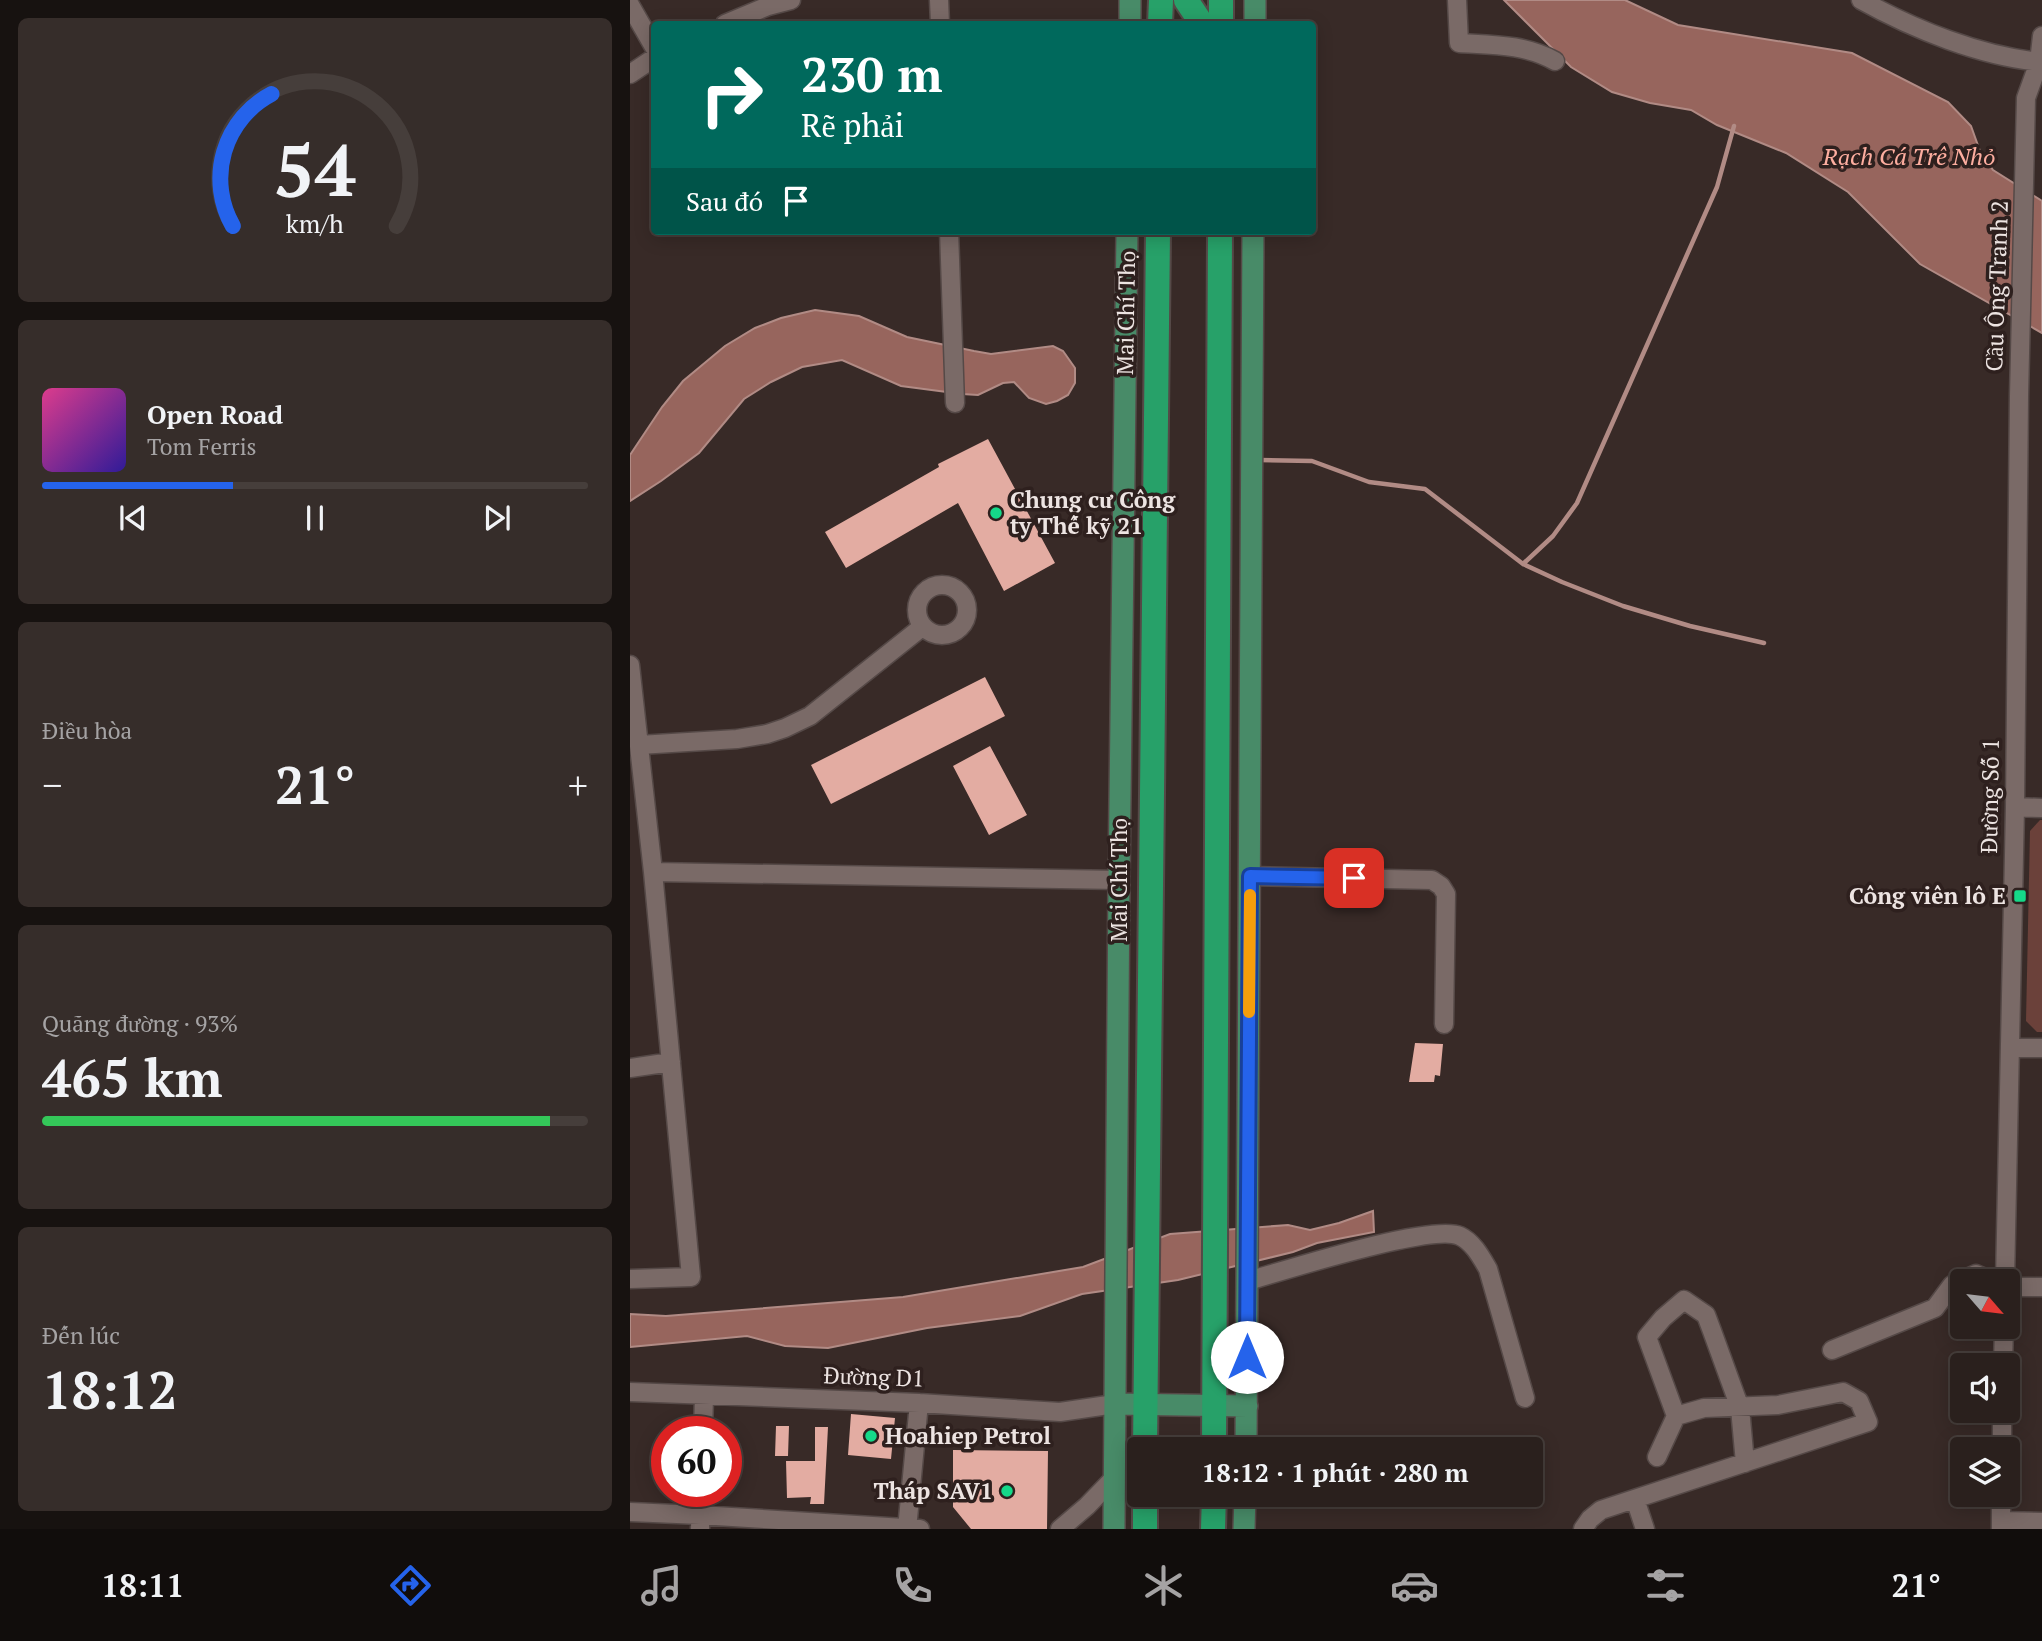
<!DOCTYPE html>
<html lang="vi">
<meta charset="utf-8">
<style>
body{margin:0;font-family:"PT Serif",serif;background:#362d2a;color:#f1f3f6;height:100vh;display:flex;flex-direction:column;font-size:26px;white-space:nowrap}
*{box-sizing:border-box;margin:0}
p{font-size:23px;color:#a5a3a4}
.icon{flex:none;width:38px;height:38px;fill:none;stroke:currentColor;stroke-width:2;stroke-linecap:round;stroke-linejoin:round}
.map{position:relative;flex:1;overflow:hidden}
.drawer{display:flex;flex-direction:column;gap:18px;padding:18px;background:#171210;width:630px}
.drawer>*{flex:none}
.banner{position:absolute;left:21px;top:21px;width:665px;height:214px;border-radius:7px;box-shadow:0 4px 18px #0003,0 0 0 2px #463e3b;background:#00695c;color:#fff;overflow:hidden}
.needle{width:46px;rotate:118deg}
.controls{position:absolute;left:1320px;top:1269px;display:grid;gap:14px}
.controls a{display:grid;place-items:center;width:70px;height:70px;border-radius:7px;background:#2a201d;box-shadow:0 4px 18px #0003,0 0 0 2px #463e3b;font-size:35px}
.speed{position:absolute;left:21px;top:1416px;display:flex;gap:14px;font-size:35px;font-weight:700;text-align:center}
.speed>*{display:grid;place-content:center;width:91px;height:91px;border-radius:50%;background:#2a201d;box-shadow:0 4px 18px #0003,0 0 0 2px #463e3b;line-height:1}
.speed .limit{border:10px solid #d22;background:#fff;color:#111}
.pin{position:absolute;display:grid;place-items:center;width:60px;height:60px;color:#fff;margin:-30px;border-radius:14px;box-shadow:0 4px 10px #0006}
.me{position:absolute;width:77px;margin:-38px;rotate:0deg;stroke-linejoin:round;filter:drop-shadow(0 0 5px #0008)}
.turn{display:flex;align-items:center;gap:24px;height:147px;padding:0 35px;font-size:32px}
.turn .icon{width:91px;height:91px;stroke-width:2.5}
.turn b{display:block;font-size:49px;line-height:60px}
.then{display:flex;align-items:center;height:66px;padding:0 35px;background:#0003;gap:14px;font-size:26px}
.big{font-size:52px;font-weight:600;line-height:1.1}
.drawer .card{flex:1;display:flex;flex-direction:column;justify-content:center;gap:10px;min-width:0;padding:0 24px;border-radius:10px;background:#362d2a}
.drawer .dial{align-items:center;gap:0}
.dial svg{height:182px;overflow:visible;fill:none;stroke:#463e3b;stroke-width:7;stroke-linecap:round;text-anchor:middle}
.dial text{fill:#f1f3f6;stroke:none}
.song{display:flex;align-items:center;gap:21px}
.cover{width:84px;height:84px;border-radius:10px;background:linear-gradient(135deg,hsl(330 70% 55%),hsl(250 70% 35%))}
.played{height:7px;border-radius:4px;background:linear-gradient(90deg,#2563eb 35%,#463e3b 35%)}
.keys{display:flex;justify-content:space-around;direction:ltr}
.heat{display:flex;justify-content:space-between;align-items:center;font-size:38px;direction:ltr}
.charge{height:10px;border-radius:5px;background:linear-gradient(90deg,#34c759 93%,#463e3b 0)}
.trip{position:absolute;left:497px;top:1437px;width:416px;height:70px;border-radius:7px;background:#2a201d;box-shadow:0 4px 18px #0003,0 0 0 2px #463e3b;font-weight:600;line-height:70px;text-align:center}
.tab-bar{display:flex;height:112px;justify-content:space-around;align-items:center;background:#110d0c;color:#a5a3a4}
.tab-bar .icon{width:49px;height:49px}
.tab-bar .on{color:#2563eb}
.tab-bar b{font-size:32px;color:#f1f3f6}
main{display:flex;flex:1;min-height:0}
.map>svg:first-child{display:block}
.green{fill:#6b413a}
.water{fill:#97655d;stroke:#b18b85;stroke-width:2}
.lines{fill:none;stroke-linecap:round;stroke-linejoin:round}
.stream{stroke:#b18b85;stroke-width:4.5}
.building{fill:#e3aca2}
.minor-casing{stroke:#554947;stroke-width:21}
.major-casing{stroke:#554947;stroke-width:24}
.highway-casing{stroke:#554947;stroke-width:28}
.minor{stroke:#7a6a67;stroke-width:18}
.major{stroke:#488b68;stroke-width:21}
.highway{stroke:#27a169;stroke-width:24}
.route-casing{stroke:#184099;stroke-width:18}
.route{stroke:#2563eb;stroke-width:12}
.slow{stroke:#f59e0b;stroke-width:12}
.poi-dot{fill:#15d989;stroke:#2e201e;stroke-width:2.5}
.labels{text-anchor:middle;stroke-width:7;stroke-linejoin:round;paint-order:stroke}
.street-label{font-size:23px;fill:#ede4e2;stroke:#2e201e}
.poi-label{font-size:23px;font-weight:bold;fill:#ede4e2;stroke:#2e201e;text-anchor:start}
.water-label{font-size:24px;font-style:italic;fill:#feaea0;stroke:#2e201e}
</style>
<main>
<section class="drawer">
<div class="card dial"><svg viewBox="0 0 100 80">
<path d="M14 69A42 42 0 1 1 86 69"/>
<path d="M14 69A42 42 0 0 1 31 11" stroke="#2563eb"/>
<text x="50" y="56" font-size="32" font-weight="700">54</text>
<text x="50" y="72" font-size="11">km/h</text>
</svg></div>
<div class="card">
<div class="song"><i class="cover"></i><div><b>Open Road</b><p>Tom Ferris</p></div></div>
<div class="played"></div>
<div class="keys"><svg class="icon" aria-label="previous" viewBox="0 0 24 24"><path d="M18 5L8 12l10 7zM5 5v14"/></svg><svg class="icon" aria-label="pause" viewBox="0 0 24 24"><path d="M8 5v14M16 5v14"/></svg><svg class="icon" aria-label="next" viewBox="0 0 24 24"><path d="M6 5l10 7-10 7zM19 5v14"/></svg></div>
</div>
<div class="card"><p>Điều hòa</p>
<div class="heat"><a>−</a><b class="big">21°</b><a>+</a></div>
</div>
<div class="card"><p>Quãng đường · 93%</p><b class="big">465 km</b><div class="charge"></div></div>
<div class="card"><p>Đến lúc</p><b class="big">18:12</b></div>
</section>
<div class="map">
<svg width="1412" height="1529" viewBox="0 0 1412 1529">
<rect width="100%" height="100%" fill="#382a27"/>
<path class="green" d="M1410,820H1412V1032H1407L1396,1021L1400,831Z"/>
<path class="water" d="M874,0H995L1048,25L1222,53L1318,102L1341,126L1350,151L1363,170L1412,201V333L1290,264L1218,192L1156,153L1087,125L1061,110L1020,103L982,92L941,67Z
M185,310L229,316L277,337L344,351L361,354L423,346L433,351L445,368V383L438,395L427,401L416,404L399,398L384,382L373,383L348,395L332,394L271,386L212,360L172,367L141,382L114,399L69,453L31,481L0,501V455L32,407L53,381L95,346L125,328L151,318Z
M743,1211L744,1232L687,1243L663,1252L548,1280L452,1294L390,1316L297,1328L198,1348L155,1346L117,1336L0,1347V1314L36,1316L273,1297L453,1267L540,1234L658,1225L680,1230L709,1223Z"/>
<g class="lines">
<path class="stream" d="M629,460L682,461L739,482L795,489L893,564L932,582L993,606L1060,626L1134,643
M893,564L923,536L947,503L1087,187L1104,126"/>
</g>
<path class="building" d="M358,439L425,563L374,591L328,503L216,568L195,532L309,467L308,464Z
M355,677L375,716L201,804L181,765Z
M360,746L397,815L359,835L323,766Z
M785,1043L813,1044L810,1076L805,1075L804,1082H779Z
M221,1414L265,1418L261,1459L218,1455Z
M146,1426H159L158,1456H145Z
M185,1427H198L194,1504H180L181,1497L157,1498L156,1461H185Z
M323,1450L418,1451L417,1529H341L323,1507Z"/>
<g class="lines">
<g class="minor-casing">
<path id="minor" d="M309,0L310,24
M827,0L829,43C862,45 895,44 925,61
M1231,0C1283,29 1352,57 1412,62
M0,5L24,47
M95,24L138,6L161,0
M0,74L24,58
M319,231L325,403
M287 610a25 25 0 1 1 50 0a25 25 0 1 1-50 0Z
M0,665L23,872L61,1277L0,1279
M9,745L107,739L137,734L155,728L180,716L292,627
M1385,807L1412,808
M23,872L489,880
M620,876L802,880L811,886L816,894L814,1024
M1380,1048H1412
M0,1068L41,1062
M618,1281C653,1271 802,1223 830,1236C843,1242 851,1257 858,1269L895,1398
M1375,1281L1385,807L1389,396L1396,98L1409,62L1412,36
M1377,1287H1412
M1202,1350L1305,1308L1322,1285L1346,1274L1362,1281
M1373,1365L1374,1326
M0,1392L289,1403L430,1412L485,1404
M1046,1416L1017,1337L1033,1318L1054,1300L1076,1315L1082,1331L1110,1408L1115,1463
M73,1432L74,1396
M1372,1449V1410
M1005,1499L1015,1529
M0,1512L70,1515L290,1529
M1371,1521L1412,1522
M70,1529L71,1491
M277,1529L289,1403
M430,1529L457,1506L485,1477
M953,1529L960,1519L971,1510L1238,1422L1229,1401L1213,1392L1148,1405L1074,1408L1046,1416L1027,1457
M1371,1529V1494"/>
</g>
<g class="major-casing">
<path id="major" d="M500,24V0
M625,24V0
M485,1404L617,1406
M616,1449L623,231
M484,1529L489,880L497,231
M614,1529L615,1494"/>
</g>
<g class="highway-casing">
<path id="highway" d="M556,0L572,24
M591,0V24
M530,24L531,0
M515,1449L528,231
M584,1449L590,231
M515,1529V1494
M583,1529L584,1494"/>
</g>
<use href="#minor" class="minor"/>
<use href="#major" class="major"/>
<use href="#highway" class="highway"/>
</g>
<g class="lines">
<g class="route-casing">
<path id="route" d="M617,1357L620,876L724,878"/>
</g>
<use href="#route" class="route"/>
<path class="slow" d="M619,1012L620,895"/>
</g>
<g class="poi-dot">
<circle cx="366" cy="513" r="7"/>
<rect x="1383" y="889" width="14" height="14" rx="3.5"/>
<circle cx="241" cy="1436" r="7"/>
<circle cx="377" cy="1491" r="7"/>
</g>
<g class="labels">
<g class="street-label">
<text transform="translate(1367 286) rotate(-88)" y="8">Cầu Ông Tranh 2</text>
<text transform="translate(496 313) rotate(-89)" y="8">Mai Chí Thọ</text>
<text transform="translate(1360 796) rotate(-89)" y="8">Đường Số 1</text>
<text transform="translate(489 880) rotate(-90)" y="8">Mai Chí Thọ</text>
<text transform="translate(244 1377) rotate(2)" y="8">Đường D1</text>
</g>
<g class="poi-label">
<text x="380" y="508">Chung cư Công<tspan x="380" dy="26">ty Thế kỹ 21</tspan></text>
<text x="1376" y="904" text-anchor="end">Công viên lô E</text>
<text x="255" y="1444">Hoahiep Petrol</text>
<text x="363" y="1499" text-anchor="end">Tháp SAV1</text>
</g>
<g class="water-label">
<text x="1279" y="165">Rạch Cá Trê Nhỏ</text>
</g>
</g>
</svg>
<div class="controls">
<a><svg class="needle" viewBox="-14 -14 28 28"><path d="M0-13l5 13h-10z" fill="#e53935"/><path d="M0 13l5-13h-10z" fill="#a5a3a4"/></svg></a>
<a><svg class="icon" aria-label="sound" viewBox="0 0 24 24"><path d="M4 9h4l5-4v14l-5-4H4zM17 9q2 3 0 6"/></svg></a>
<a><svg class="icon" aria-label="layers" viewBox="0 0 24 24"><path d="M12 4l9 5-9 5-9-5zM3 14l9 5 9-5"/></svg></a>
</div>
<div class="speed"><div class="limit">60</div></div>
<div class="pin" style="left:724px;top:878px;background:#d93025"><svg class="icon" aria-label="arrive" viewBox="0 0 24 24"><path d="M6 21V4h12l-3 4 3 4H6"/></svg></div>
<svg class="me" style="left:617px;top:1357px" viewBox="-20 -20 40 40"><circle r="19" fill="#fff"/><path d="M0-13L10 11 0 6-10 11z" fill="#2563eb"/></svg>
<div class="trip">18:12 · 1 phút · 280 m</div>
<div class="banner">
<div class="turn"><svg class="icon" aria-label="right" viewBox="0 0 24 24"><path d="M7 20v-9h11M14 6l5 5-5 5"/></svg><div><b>230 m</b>Rẽ phải</div></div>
<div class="then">Sau đó<svg class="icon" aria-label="arrive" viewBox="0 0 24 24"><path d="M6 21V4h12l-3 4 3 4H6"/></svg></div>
</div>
</div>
</main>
<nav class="tab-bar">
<b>18:11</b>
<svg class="icon on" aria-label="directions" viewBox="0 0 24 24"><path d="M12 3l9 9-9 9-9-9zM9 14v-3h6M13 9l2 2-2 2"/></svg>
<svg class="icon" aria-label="music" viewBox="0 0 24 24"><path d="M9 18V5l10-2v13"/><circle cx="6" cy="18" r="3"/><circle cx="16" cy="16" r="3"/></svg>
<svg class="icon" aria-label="phone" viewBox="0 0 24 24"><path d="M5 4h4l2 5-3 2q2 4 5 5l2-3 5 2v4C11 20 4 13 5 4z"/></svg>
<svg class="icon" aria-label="climate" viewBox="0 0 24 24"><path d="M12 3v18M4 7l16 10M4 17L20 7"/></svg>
<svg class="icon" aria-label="car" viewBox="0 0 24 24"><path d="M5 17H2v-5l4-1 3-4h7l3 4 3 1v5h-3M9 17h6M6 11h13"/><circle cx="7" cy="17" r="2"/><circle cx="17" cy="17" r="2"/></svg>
<svg class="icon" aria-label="filters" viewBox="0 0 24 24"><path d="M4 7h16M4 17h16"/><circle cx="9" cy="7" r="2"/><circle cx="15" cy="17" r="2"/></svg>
<b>21°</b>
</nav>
